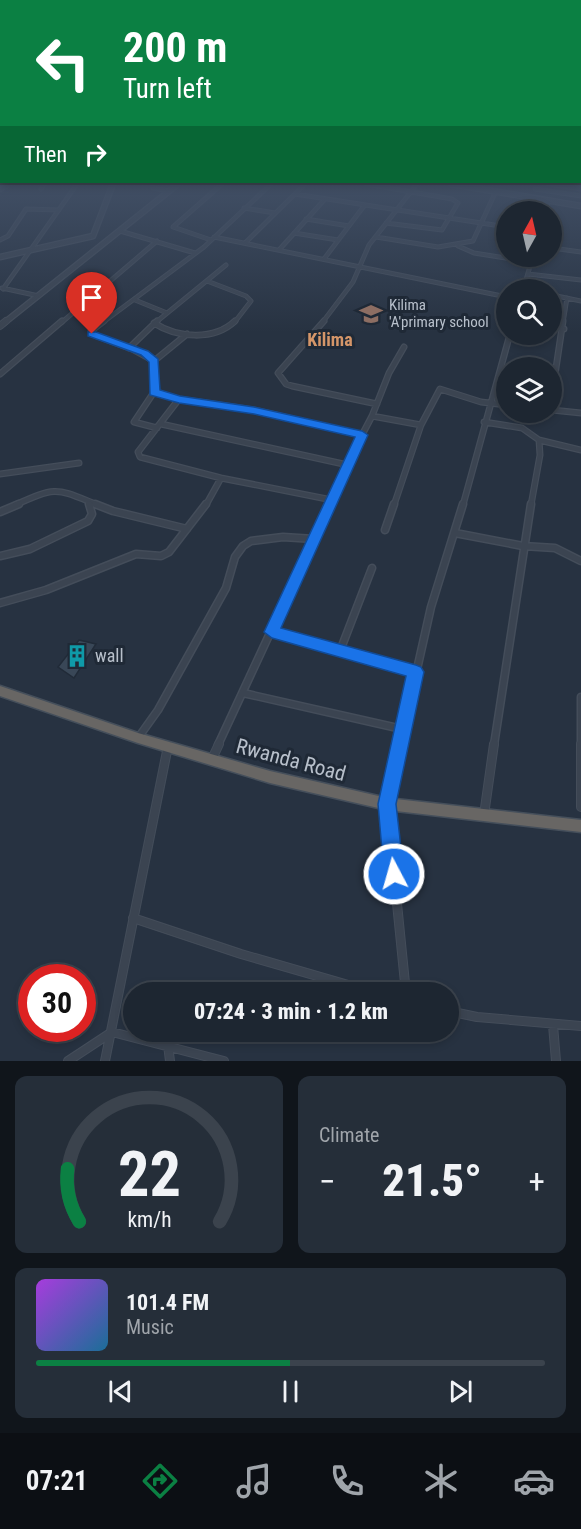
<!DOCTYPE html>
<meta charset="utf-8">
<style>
body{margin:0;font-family:"Roboto Condensed",sans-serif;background:#252e39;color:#f1f3f6;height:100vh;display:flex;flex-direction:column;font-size:22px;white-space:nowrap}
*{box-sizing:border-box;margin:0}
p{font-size:20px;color:#a0a5ab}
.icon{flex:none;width:33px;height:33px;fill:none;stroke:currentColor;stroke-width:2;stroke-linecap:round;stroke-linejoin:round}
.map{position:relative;height:1061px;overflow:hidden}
.panel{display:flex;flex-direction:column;gap:15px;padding:15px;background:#10151b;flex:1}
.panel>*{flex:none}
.hud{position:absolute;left:0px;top:0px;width:582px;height:183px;box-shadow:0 3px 9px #0003,0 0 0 2px #3b434d;background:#0b8043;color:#fff;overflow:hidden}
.needle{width:39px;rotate:8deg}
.controls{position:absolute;left:496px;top:201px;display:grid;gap:12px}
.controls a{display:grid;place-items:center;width:66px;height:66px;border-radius:50%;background:#1d2631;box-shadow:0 3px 9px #0003,0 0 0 2px #3b434d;font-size:30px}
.speed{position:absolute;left:18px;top:964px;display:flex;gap:12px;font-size:30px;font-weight:700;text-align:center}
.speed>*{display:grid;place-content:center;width:78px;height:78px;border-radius:50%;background:#1d2631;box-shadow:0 3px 9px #0003,0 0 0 2px #3b434d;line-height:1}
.speed .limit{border:9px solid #d22;background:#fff;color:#111}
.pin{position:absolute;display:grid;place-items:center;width:51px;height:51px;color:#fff;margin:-62px -26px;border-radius:50% 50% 50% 0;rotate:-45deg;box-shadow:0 0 6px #0007}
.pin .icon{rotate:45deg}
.me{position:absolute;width:66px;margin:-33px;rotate:354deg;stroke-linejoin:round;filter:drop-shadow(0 0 4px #0008)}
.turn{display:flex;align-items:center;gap:21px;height:126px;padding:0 24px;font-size:27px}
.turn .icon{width:78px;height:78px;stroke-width:2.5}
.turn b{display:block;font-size:42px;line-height:51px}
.then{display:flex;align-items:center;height:57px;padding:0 24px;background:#0003;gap:12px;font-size:22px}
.big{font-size:45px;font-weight:800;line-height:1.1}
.panel .card{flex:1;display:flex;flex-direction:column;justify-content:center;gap:9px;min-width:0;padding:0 21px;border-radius:12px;background:#252e39}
.panel .dial{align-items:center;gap:0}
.dial svg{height:156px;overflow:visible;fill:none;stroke:#3b434d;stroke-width:7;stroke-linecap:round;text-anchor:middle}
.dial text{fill:#f1f3f6;stroke:none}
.song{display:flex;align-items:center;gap:18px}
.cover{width:72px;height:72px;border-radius:9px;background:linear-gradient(135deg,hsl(280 70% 55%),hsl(200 70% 35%))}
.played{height:6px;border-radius:3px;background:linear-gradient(90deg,#0b8043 50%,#3b434d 50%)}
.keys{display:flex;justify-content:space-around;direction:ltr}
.heat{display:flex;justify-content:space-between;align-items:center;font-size:33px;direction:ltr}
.panel .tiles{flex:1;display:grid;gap:15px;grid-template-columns:1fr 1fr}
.card:last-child{grid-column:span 2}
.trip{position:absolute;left:123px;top:982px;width:336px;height:60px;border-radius:30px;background:#1d2631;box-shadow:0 3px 9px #0003,0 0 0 2px #3b434d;font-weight:800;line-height:60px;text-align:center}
.dock{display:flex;height:96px;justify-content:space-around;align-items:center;background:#0c0f14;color:#a0a5ab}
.dock .icon{width:42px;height:42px}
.dock .current{color:#0b8043}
.dock b{font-size:27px;color:#f1f3f6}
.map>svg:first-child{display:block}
.building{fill:#394757;stroke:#212b38;stroke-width:1.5}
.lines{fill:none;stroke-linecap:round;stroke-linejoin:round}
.minor-far3-casing{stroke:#444d5a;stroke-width:5}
.minor-far2-casing{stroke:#444d5a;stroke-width:7}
.minor-far1-casing{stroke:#444d5a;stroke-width:9}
.minor-casing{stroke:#444d5a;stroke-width:10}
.tertiary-far1-casing{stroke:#444d5a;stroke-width:7}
.tertiary-casing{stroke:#444d5a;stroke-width:8}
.trunk-casing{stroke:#454f5b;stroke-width:3}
.minor-far3{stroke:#3b4451;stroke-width:3}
.minor-far2{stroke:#3b4451;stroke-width:4.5}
.minor-far1{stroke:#3b4451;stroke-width:6}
.minor{stroke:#3b4451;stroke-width:8}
.tertiary-far1{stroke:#3b4451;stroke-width:4.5}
.tertiary{stroke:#3b4451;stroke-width:6}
.trunk{fill:#686664;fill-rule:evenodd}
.route{fill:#1a73e8;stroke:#114b97;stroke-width:1.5}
.labels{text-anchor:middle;stroke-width:6;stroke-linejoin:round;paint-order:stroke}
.far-poi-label{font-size:15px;fill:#b8c0cb;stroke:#1f2936;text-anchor:start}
.far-quarter-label{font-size:18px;font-weight:bold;fill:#d59669;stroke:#1f2936}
.poi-label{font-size:18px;fill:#b8c0cb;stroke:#1f2936;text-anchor:start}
.near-street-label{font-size:21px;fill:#b8c0cb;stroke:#1f2936}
</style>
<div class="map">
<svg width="581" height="1061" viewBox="0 0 581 1061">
<rect width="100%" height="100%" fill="#273241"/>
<path class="building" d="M79,640L96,644L74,678L58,667Z"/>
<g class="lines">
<g class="minor-far3-casing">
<path id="minor-far3" d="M152,184L153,188L169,191
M366,184L452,199L458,203L442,230L386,223
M549,184L581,189
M41,189L44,184
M535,189L581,196
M0,190L10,184
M295,194L507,227
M244,208L275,213
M519,212L526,196
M545,212L549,200
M505,217L507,213
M306,219L349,226
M120,231L195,253
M294,233L338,240
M214,237L507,297
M376,237L438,247L473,241L496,191
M0,240L8,236L26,209L59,210
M211,240L173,227L222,184
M245,243L305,184
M458,246L474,253L531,262
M552,248L581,252
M279,250L325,199
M324,259L364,206
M528,274L581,280
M207,281L246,296L251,301L234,323
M2,288L39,296
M3,289L77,184
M523,290L533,256
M552,295L581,301
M135,300L167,313
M80,306L111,315
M61,323L157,241
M102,323L204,247L271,184
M155,323L226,265
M322,323L353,282L369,245L417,184
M563,323L567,298"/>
</g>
<g class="minor-far2-casing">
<path id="minor-far2" d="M104,321L91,331L92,334L132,349L154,361V392L134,422L157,428
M324,321L278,373L286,384L292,386L377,404
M154,323C177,338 214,341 235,321
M552,327L564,329
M129,348L157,321
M154,361L187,334
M0,374L62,321
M154,392L179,399L254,410L362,435L372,416L421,425L440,389L481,402L507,405
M552,395L563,321
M179,399L138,452L140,457L221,478L332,500
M552,410L581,413
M372,416L389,373L404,347
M484,422L522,428L539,440L581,450
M161,424L348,465
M0,474L79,463
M89,502L90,505
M15,505C58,486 55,488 98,505
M206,505L221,478
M330,505L362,435
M394,505L421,425
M463,505L510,334
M531,505L540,455L539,440"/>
</g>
<g class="minor-far1-casing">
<path id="minor-far1" d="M95,504L113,511L187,529
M0,512L19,504
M385,530L394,504
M455,533L523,546L555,548L581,561
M0,556L30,549L88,521L92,514L89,504
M0,603L46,590L136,554L161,556L169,552L206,504
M272,632L415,672
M340,651L372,568
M243,693L402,729
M581,697V745
M138,738L158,710L226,588L235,557L243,546L251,541L283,537L314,539
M218,745L330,504
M400,745L431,607L463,504
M494,745L531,504"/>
</g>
<g class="minor-casing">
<path id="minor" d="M400,744L387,804L406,993
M581,744V807
M212,759L219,744
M484,815L494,744
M133,918L241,954L376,993
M448,1011L477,1017L581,1026
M553,1025L556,1061
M168,1045L170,1061
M68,1061L112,1032L224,1061
M105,1061L168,746"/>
</g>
<g class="tertiary-far1-casing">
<path id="tertiary-far1" d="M451,184L581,206
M0,257L93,236L113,184
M4,323L178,184"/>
</g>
<g class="tertiary-casing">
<path id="tertiary" d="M0,326L6,321"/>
</g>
<g class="trunk-casing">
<path id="trunk" d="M0,686L138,733L270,771L387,798L581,820V832L387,810L270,783L138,743L0,696Z"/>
</g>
<use href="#minor-far3" class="minor-far3"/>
<use href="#minor-far2" class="minor-far2"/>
<use href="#minor-far1" class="minor-far1"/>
<use href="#minor" class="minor"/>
<use href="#tertiary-far1" class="tertiary-far1"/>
<use href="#tertiary" class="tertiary"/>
<use href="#trunk" class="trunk"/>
</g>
<linearGradient id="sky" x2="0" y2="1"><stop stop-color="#151c24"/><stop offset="0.55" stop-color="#414f65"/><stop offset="1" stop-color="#414f65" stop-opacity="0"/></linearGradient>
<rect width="581" height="332" fill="url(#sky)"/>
<path class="route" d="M88,332H96L148,351L158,359L160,390L180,396L254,407L362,431L368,435L281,628L416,665L421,667L424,672L396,804L404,874L401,881L394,884L387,881L384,874L378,804L406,676L272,638L264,632L355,437L254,414L179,403L150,395L149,362L141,355L88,336Z"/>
<defs>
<g id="school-bare" transform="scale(1.8)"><path d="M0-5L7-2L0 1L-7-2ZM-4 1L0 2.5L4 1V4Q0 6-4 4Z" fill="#8d6e63" stroke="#1f2936" stroke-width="2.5" paint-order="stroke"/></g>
<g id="building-bare" transform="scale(1.8)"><path d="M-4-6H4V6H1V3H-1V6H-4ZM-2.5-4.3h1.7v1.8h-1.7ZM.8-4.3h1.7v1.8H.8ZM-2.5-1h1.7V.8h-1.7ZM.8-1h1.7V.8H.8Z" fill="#0f9aa8" stroke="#1f2936" stroke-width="2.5" paint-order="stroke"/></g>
</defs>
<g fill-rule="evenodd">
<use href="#school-bare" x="371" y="314"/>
<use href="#building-bare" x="77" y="656"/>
</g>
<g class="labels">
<g class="far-poi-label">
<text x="389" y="310">Kilima<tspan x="389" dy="17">'A'primary school</tspan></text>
</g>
<g class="far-quarter-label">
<text x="330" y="346">Kilima</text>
</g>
<g class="poi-label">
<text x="95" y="662">wall</text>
</g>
<g class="near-street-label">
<text transform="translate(291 760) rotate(15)" y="7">Rwanda Road</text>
</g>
</g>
</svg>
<div class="controls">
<a><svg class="needle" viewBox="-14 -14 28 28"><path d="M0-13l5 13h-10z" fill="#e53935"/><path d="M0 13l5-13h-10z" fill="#a0a5ab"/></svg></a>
<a><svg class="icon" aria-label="search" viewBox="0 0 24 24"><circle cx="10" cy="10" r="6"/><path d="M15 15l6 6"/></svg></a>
<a><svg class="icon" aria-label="layers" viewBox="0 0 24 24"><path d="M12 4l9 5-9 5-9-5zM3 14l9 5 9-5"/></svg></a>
</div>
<div class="speed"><div class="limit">30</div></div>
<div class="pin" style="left:92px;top:334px;background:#d93025"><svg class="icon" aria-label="arrive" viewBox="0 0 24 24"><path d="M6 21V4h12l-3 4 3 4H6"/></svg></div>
<svg class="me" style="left:394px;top:874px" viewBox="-20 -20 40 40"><circle r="17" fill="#1a73e8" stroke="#fff" stroke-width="3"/><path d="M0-11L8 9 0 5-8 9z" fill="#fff"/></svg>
<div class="trip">07:24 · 3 min · 1.2 km</div>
<div class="hud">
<div class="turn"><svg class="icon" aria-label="left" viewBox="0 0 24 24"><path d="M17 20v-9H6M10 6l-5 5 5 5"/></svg><div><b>200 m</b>Turn left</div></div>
<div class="then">Then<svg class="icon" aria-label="right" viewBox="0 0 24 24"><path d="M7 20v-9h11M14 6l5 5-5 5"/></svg></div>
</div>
</div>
<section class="panel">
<div class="tiles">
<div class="card dial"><svg viewBox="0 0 100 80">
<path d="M14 69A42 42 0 1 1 86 69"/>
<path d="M14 69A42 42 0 0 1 8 42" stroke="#0b8043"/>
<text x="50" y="56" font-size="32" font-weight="700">22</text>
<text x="50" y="72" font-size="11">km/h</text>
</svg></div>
<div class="card"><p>Climate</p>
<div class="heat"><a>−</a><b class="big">21.5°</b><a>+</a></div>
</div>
<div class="card">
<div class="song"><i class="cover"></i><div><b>101.4 FM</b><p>Music</p></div></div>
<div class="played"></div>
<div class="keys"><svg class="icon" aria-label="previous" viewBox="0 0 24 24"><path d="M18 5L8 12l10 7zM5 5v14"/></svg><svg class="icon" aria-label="pause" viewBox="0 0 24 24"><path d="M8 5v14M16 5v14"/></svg><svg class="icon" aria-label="next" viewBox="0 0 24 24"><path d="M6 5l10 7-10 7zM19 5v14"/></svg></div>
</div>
</div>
</section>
<nav class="dock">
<b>07:21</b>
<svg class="icon current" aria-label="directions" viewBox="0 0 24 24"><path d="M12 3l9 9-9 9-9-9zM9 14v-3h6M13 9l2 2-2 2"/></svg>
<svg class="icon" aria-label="music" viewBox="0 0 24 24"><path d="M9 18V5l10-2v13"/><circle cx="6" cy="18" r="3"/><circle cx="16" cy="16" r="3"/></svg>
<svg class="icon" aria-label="phone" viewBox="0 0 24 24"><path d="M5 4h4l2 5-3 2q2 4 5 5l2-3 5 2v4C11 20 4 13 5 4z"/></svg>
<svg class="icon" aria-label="climate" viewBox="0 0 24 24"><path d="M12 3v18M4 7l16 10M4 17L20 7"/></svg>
<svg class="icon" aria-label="car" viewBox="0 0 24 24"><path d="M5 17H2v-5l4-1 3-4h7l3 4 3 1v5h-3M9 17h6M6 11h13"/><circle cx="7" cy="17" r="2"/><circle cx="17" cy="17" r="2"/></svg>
</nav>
